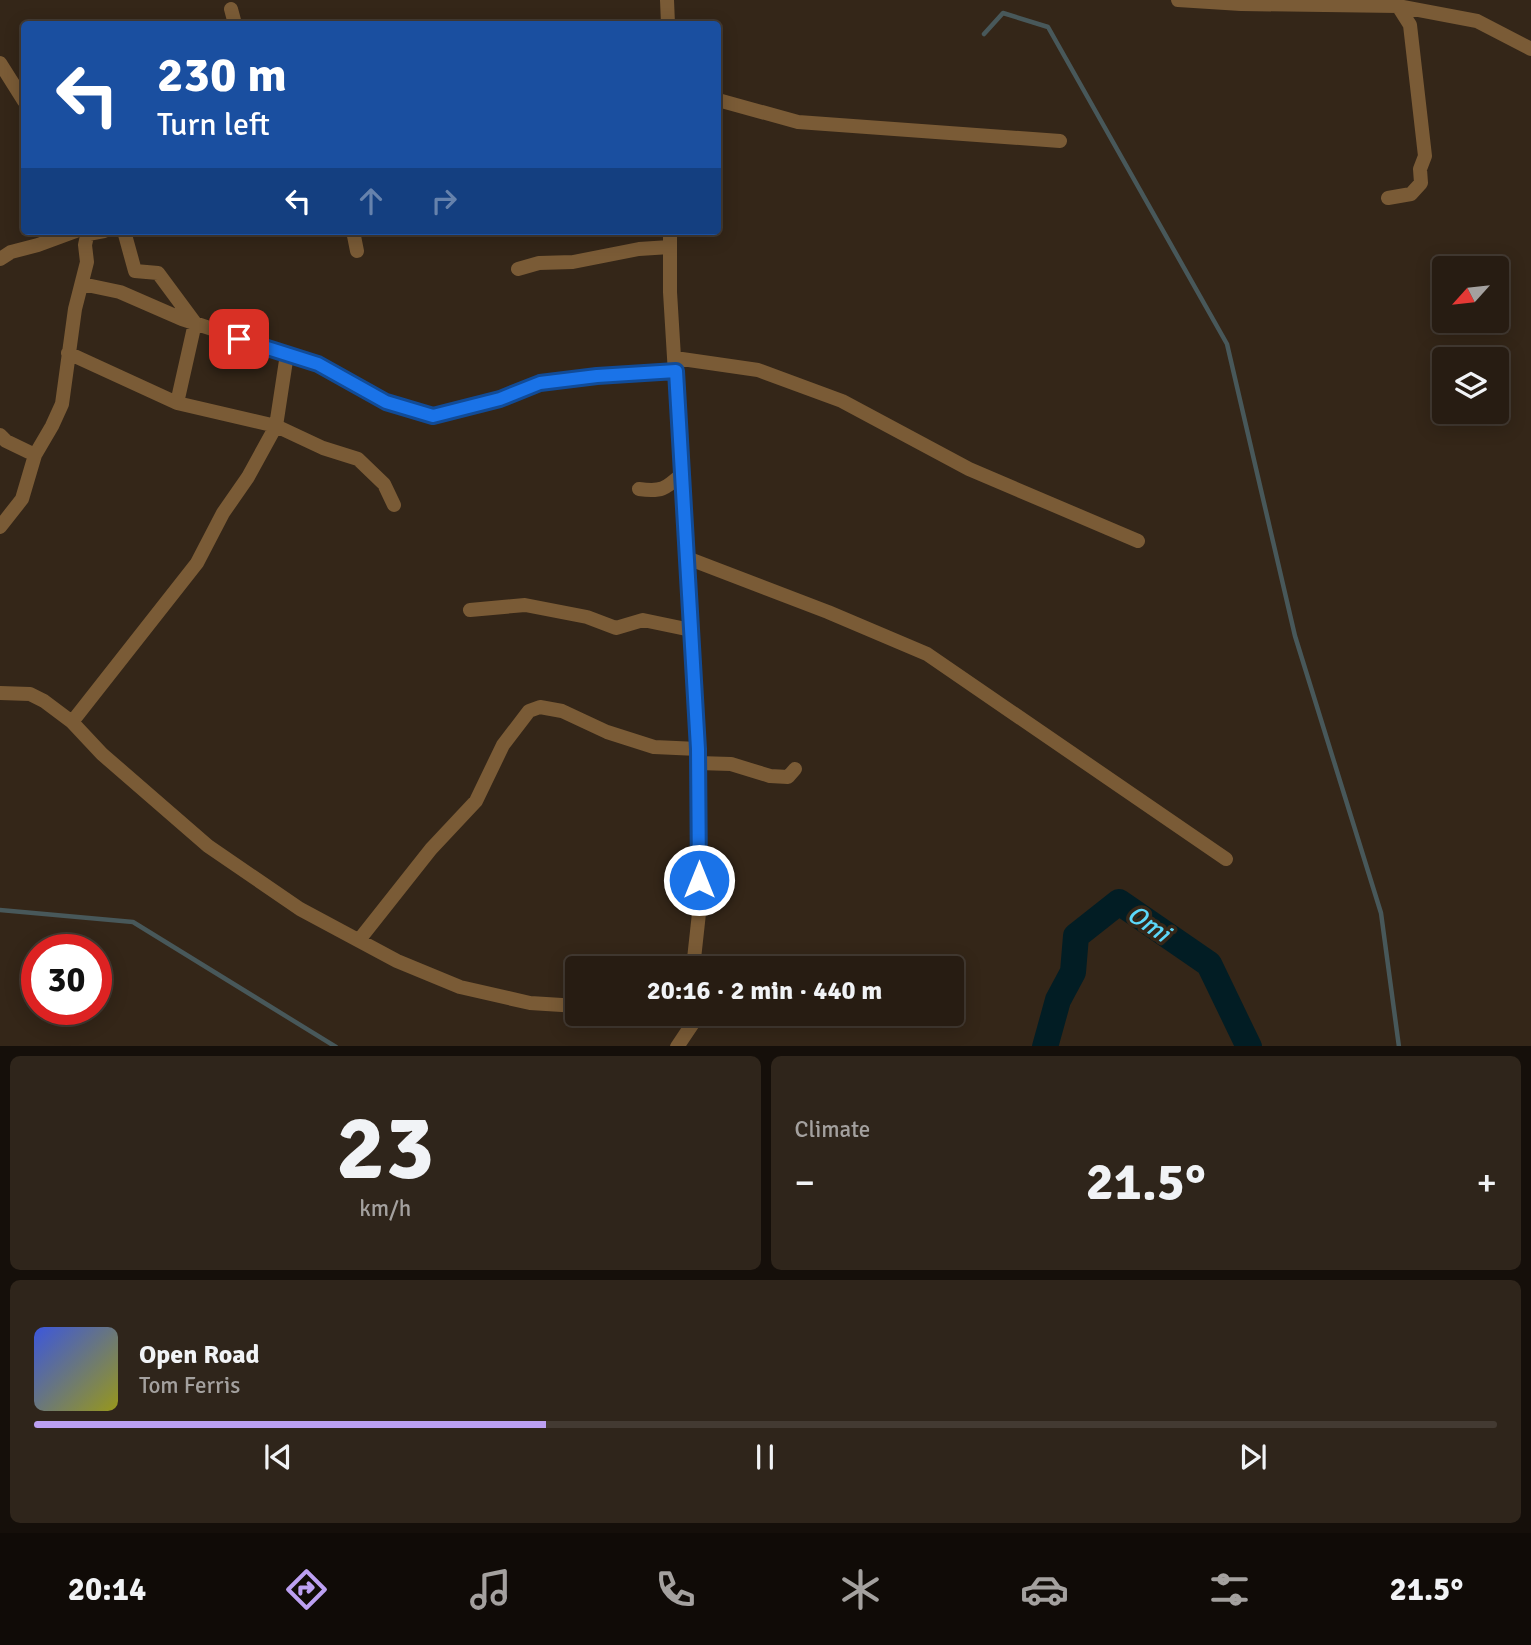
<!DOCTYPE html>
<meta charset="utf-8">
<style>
body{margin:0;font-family:Signika,sans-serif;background:#2f251b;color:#f1f3f6;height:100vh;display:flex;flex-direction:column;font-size:26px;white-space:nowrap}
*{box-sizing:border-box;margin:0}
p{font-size:23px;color:#a4a19f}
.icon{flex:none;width:38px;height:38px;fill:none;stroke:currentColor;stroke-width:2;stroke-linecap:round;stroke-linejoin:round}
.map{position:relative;height:1046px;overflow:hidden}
.details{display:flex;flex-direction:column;gap:10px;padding:10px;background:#150f0a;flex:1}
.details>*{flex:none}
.hud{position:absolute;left:21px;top:21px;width:700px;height:214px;border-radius:7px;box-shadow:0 4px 18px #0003,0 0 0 2px #433a32;background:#1a4fa0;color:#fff;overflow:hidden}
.needle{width:46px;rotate:243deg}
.tools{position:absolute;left:1432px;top:256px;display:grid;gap:14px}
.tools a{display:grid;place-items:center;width:77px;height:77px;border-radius:7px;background:#271c12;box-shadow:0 4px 18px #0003,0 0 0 2px #433a32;font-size:35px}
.speed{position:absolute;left:21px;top:934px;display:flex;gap:14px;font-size:35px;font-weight:700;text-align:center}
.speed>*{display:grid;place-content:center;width:91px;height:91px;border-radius:50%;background:#271c12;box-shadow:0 4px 18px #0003,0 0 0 2px #433a32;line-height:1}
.speed .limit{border:10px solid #d22;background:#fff;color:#111}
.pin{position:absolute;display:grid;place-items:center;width:60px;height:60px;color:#fff;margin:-30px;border-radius:14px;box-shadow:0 4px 10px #0006}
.me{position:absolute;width:77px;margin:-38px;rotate:0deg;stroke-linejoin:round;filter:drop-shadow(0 0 5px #0008)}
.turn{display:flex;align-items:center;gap:24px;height:147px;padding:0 21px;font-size:32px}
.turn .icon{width:91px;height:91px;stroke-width:2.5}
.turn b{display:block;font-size:49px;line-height:60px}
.lanes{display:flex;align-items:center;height:66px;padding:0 21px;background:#0003;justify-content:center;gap:35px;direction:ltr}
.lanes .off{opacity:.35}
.big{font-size:52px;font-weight:700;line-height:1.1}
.details .card{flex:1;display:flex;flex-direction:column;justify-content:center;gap:10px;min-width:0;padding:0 24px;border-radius:10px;background:#2f251b}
.details .dial{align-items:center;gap:0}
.dial b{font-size:91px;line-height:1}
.song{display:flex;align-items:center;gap:21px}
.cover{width:84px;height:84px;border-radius:10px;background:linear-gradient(135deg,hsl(230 70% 55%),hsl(60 70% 35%))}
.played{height:7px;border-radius:4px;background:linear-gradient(90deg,#bca0f2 35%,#433a32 35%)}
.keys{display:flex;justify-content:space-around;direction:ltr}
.heat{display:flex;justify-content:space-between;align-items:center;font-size:38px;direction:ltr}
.details .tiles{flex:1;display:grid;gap:10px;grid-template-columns:1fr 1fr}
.card:last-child{grid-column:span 2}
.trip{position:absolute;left:565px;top:956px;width:399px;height:70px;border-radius:7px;background:#271c12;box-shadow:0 4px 18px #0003,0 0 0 2px #433a32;font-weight:700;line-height:70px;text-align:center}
.tabs{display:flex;height:112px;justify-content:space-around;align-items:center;background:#100b07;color:#a4a19f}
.tabs .icon{width:49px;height:49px}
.tabs .current{color:#bca0f2}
.tabs b{font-size:32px;color:#f1f3f6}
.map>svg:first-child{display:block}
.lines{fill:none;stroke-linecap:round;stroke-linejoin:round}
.stream{stroke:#48585a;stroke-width:4.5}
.river{stroke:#021d24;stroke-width:26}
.street{stroke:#7a5b36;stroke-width:14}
.route-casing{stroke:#114b97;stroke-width:18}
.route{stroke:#1a73e8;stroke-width:12}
.labels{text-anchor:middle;stroke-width:7;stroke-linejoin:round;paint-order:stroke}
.water-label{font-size:26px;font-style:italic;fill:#5cd8fa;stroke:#342618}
</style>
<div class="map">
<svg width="1531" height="1047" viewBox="0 0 1531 1047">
<rect width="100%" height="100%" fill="#342618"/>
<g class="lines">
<path class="stream" d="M984,34L1003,13L1048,27L1227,344L1295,636L1381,913L1399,1047
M0,910L133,922L336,1047"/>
<path class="river" d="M1045,1047L1058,1000L1073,972L1076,936L1119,902L1209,964L1249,1047"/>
<path class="street" d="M667,0L668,24
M1178,0L1241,4L1398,6L1477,21L1531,49
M231,9L235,24
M0,63L24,101
M718,100L798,122L1060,141
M1388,198L1411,194L1421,183L1420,169L1425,156L1410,25L1398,6
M124,231L135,271L158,273L195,323L177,403
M353,231L357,251
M670,231V292L698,749L700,904L693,968
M88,234L104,231
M0,259L11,252L38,245L76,231
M518,269L539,263L573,262L639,249L670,247
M82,284L120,292L182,319L318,364L386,402L433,416L501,399L540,383L597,376L676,371
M68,353L177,403L276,426L323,448L358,459L384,484L394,505
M675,358L758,370L842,401L969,469L1138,541
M0,435L6,441L35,455
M639,489C662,492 665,489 682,474
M0,527L22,499L35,455L52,426L62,404L75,309L87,262L85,245L88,231
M687,558L828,612L927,654L1226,859
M470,610L525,605L587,617L616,628L643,620L691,630
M0,693L30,694L44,701L72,722L102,754L208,846L300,909L397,961L460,987L530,1003L578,1006
M72,722L197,563L223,513L248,477L276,426L287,354
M698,763L731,764L770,776L788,777L795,769
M359,940L431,849L476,801L503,745L529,711L540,707L562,711L607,732L654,747L698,749
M651,1013L693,1023
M677,1047L693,1023L692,1015"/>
</g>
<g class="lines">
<g class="route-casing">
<path id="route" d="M239,339L318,364L386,402L433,416L500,399L540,383L597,376L676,371L698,749L699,880"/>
</g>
<use href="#route" class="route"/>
</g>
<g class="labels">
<g class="water-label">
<text transform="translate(1149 923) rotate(34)" y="9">Omi</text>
</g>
</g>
</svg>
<div class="tools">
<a><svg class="needle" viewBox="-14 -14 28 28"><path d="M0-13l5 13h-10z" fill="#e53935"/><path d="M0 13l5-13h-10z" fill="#a4a19f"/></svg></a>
<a><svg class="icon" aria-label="layers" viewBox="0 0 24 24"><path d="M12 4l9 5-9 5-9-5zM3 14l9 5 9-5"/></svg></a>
</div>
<div class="speed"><div class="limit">30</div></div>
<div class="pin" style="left:239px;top:339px;background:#d93025"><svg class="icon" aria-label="arrive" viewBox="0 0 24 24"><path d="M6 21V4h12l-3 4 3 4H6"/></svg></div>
<svg class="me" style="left:699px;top:880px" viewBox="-20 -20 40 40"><circle r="17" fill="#1a73e8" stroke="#fff" stroke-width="3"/><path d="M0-11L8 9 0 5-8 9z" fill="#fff"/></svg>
<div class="trip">20:16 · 2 min · 440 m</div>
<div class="hud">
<div class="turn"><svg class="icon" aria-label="left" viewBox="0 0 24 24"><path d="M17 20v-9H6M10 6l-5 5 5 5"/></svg><div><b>230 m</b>Turn left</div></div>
<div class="lanes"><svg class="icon" aria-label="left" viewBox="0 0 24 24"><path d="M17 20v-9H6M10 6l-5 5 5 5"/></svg><svg class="icon off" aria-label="ahead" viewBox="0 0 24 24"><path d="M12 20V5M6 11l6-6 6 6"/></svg><svg class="icon off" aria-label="right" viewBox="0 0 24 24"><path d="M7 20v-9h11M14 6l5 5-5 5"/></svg></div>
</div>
</div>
<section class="details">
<div class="tiles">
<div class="card dial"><b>23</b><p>km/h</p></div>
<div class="card"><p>Climate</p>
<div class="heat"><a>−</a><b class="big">21.5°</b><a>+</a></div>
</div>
<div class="card">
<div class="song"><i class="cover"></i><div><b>Open Road</b><p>Tom Ferris</p></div></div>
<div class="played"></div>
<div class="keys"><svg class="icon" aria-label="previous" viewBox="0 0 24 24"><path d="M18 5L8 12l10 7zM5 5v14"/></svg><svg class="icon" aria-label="pause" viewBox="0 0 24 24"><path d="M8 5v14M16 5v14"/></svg><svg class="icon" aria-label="next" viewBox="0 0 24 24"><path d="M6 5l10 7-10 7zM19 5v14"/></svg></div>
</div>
</div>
</section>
<nav class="tabs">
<b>20:14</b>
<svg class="icon current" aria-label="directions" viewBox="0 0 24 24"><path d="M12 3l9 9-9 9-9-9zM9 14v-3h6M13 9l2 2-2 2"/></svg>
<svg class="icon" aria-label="music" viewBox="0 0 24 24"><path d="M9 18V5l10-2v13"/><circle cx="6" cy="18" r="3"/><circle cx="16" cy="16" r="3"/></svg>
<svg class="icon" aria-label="phone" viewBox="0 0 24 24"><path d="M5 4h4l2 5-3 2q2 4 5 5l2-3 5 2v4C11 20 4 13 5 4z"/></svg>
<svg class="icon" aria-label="climate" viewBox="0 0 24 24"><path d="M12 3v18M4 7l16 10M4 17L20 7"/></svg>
<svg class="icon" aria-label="car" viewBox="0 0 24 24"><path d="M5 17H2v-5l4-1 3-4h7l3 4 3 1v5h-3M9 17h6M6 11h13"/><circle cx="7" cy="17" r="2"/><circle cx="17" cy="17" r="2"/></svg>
<svg class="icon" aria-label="filters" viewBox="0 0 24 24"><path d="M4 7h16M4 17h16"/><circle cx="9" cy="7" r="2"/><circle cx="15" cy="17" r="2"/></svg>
<b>21.5°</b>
</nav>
